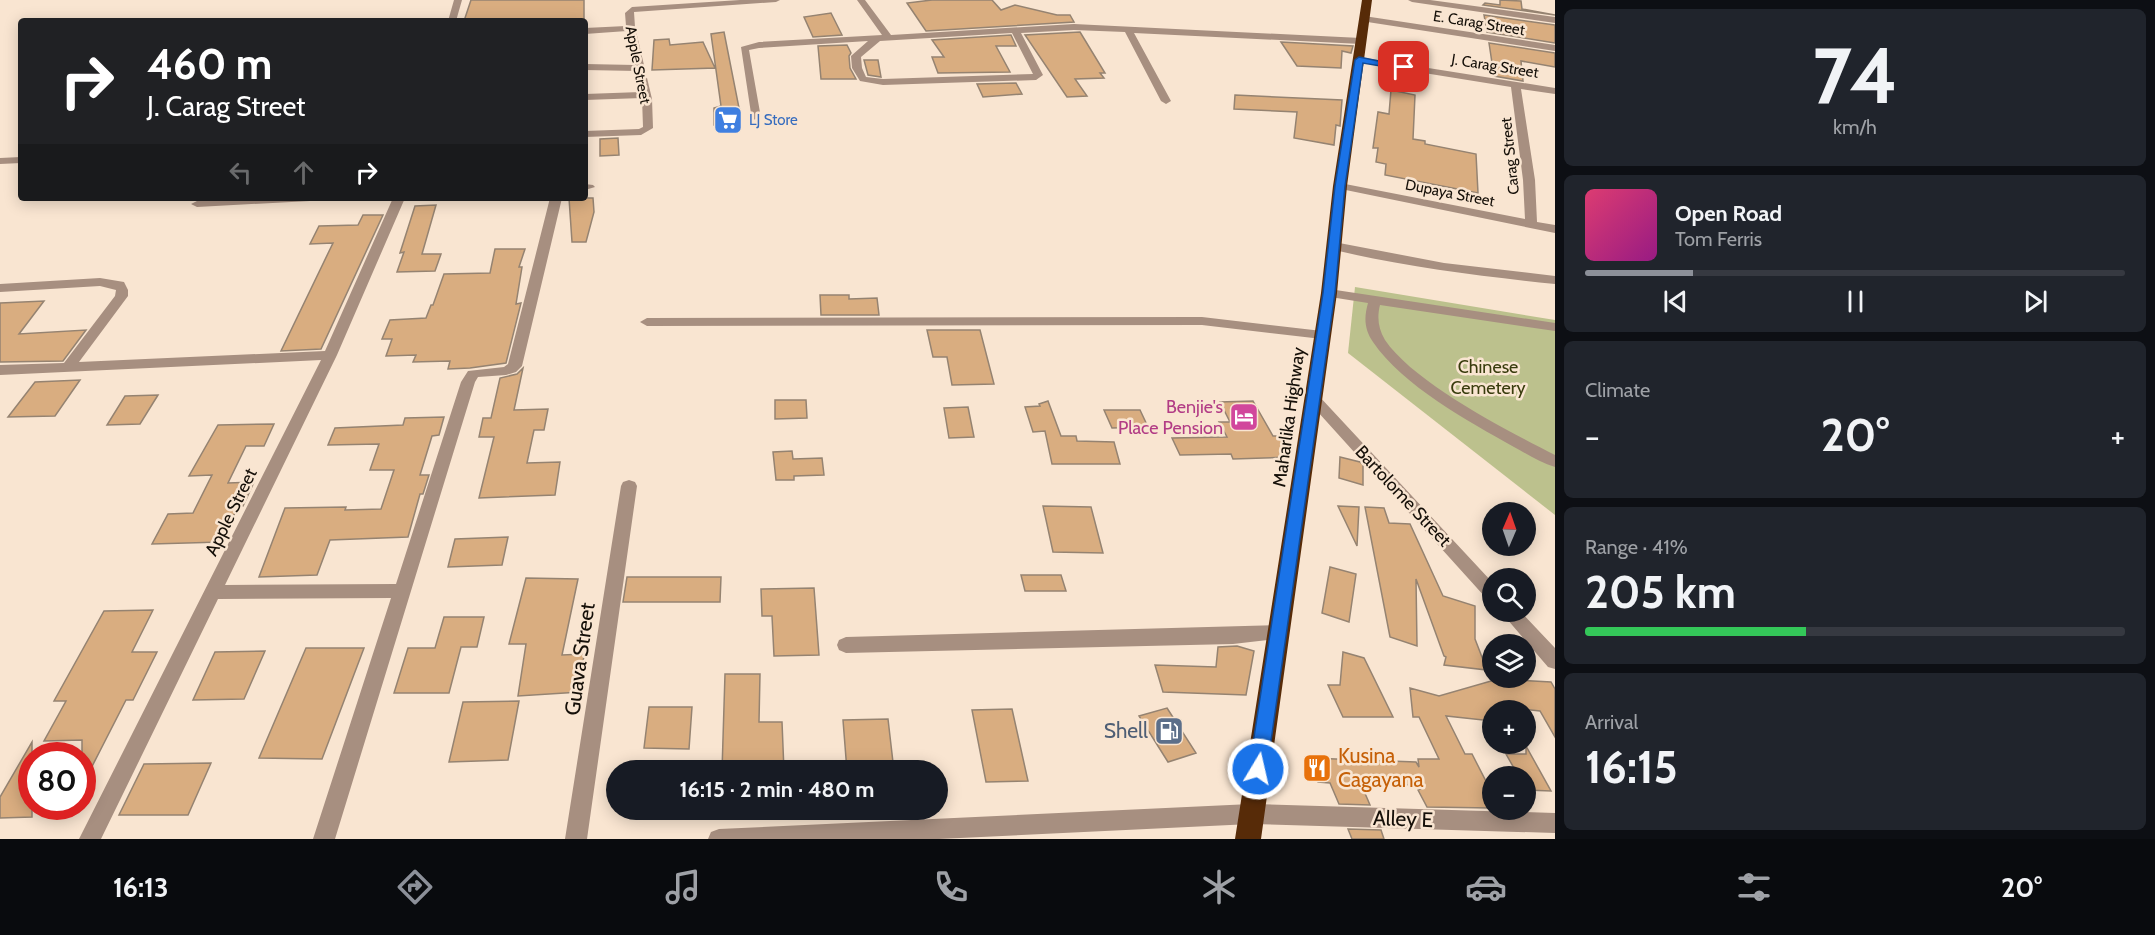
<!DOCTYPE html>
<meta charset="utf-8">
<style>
body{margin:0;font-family:Cabin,sans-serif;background:#20242c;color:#f1f3f6;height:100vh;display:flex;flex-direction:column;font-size:22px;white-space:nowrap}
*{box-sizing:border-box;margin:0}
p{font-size:20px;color:#9ea1a6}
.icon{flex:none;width:33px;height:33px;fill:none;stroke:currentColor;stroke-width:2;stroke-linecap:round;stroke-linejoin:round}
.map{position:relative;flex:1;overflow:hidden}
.panel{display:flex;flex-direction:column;gap:9px;padding:9px;background:#0d0f14;width:600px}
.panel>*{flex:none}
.top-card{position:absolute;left:18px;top:18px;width:570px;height:183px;border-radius:6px;box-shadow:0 3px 15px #0003;background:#202124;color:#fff;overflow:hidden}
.needle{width:39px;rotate:2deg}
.buttons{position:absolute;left:1482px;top:502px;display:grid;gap:12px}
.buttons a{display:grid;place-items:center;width:54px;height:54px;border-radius:50%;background:#171b24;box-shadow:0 3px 15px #0003;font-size:30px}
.speed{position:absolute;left:18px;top:742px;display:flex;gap:12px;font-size:30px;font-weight:700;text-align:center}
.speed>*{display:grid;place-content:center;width:78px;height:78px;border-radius:50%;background:#171b24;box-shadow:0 3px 15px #0003;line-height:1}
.speed .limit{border:9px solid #d22;background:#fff;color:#111}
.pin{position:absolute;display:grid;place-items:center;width:51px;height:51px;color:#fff;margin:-26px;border-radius:12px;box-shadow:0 3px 9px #0006}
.me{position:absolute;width:66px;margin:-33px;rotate:9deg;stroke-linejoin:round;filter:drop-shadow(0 0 4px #0008)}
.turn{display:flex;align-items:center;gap:21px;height:126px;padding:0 30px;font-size:27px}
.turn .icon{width:78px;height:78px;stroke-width:2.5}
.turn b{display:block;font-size:42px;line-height:51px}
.lanes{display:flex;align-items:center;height:57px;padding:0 30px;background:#0003;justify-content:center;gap:30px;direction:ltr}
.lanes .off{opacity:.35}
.big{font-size:45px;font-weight:800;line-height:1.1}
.panel .widget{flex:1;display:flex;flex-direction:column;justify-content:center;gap:9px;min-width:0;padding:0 21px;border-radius:9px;background:#20242c}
.panel .dial{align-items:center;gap:0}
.dial b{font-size:78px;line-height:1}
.song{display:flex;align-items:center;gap:18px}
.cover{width:72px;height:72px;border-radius:9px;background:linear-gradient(135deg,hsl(340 70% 55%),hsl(310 70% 35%))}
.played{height:6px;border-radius:3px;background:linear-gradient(90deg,#8c9099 20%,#363941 20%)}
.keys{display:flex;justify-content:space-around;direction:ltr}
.heat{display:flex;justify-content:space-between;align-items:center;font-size:33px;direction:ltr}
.charge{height:9px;border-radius:4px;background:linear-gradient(90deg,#34c759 41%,#363941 0)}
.trip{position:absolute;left:606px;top:760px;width:342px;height:60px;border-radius:30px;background:#171b24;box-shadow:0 3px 15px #0003;font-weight:800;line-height:60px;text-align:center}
.tab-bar{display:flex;height:96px;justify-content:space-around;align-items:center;background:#090b0e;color:#9ea1a6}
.tab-bar .icon{width:42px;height:42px}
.tab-bar .on{color:#8c9099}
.tab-bar b{font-size:27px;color:#f1f3f6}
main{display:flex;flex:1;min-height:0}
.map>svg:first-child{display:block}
.green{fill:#bcc18d}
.building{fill:#d9ad80;stroke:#958371;stroke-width:1.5}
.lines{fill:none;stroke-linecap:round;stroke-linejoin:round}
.minor{fill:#a78f80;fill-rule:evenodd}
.highway{fill:#572b08;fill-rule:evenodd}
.route{fill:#1a73e8;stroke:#114b97;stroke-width:1.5}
.labels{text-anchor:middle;stroke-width:5;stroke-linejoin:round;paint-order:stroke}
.far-street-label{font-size:15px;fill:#150f08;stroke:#f9e5d1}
.far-shop-label{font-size:15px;fill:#366cbe;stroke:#f9e5d1;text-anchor:start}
.park-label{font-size:18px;fill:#393c0d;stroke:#f9e5d1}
.hotel-label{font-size:18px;fill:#b23c85;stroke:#f9e5d1;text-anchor:end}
.street-label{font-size:18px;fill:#150f08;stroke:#f9e5d1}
.near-street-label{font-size:21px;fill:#150f08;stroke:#f9e5d1}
.near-service-label{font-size:21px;fill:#4e5e75;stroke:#f9e5d1;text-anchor:end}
.near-food-label{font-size:21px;fill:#c56008;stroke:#f9e5d1;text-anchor:start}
</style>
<main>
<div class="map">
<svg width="1555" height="839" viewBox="0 0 1555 839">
<rect width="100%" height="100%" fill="#f9e5d1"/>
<path class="green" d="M1355,287L1555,320V515L1348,353Z"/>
<path class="building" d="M471,0H584V21H464Z
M932,0H992L1001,10L1015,5L1057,15H1070L1074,22L926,31L907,3Z
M1500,0L1521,1L1522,9L1555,15L1483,5L1485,3L1500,5Z
M831,13L842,35L813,37L804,17Z
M1484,15L1555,25V43L1487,32Z
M724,32L740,113L739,124L714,125V108L721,106L711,34Z
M1080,32L1105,73H1100L1104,78L1075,79L1087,96L1067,97L1025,35Z
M1011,35L1016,46H996L1010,72L938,73L932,57H944L932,40Z
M669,39L670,45L703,42L715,68L652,70L654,40Z
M1281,42L1353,46L1351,53L1342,51L1341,68L1297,66Z
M1489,43L1555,53V67L1521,61L1523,81L1494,76Z
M847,45L851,53L849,56L850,68L856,79H821L818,46Z
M864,60H878L881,77L868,75Z
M1016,83L1022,94L983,97L977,84Z
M1391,90L1415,95L1413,139L1425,141V144L1476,154L1478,193L1385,175L1386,164L1376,162L1378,148H1373L1378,112L1389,114Z
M1235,95L1342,100L1340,126L1336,125L1334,145L1294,138L1297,112L1234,109Z
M618,138L619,155L600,156V139Z
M569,198H593L594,212L586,242H572Z
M436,205L422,254H441L435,271L397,272L404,252L400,253L415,206Z
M363,215H383L321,349L281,351L333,243L310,244L319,226L358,225Z
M495,249H525L519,267H522L516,304L521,303L506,363L470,368L448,369L450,361L413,362L416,355L386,356L392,339H382L390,320L426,318L431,305H433L444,274L490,273Z
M820,295H849V299L877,298L879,315H821Z
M44,301L19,334L86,330L63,361L0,362V303Z
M927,330H980L994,384L952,385L947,357H933Z
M523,368L514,410L548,409L544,430H534L527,463L560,462L555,495L479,498L494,437H479L483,418H491L500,378L517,374Z
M80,380L55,416L8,417L35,382Z
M158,395L140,424L107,425L125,396Z
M775,400H806L807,418L775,419Z
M1048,401L1061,436H1076L1077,441L1114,442L1120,464H1052L1045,431L1033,432L1025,407L1040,406L1039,404Z
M1253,401L1273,436H1279L1290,457L1233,459L1231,454L1180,455L1172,438L1227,437L1219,422H1230L1220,402Z
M968,407L974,437L949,438L944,408Z
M1104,410H1140L1148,427L1112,428Z
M444,417L439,435L432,436L420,475H429L423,494H420L408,537L330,540L317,575L259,577L285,508L346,507L345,510L381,509L394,470H370L379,444L328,445L335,428L403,425L405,418Z
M274,424L264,446H246L228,483L254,482L243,506H238L222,542L152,544L168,514L193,513L212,475L189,476L218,425Z
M792,451L793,459L822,458L824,475L794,476V480H776L773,452Z
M1340,457L1360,462L1363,465V485L1339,478Z
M1043,506L1091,507L1103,553L1053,552Z
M1338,506L1359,507L1357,546Z
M1365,507L1384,508L1389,523L1410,524L1443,596L1475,606V639L1487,670L1444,665L1446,657L1444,656L1416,579L1417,646L1390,637Z
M508,537L502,565L448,567L455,539Z
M1330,567L1356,574L1349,622L1322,613Z
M1021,575H1061L1066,591H1025Z
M627,577H721L720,602H623Z
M526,578L578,579L562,655L584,654L580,692L518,696L526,644H509Z
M814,588L819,655L774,656L772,616H762L761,589Z
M153,610L132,652H157L133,700H126L82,786V740L44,741L66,701H54L104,611Z
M444,617H484L477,647H461L449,693H394L408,648H435Z
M1237,646L1254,651L1246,695L1163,692L1155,665L1216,667L1218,647Z
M306,648H364L322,759L259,758Z
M265,651L244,699L193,700L215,652Z
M1343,652L1364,658L1393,717H1343L1328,685H1340Z
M725,674H760L759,722H782L784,771H722Z
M1498,679L1551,682L1555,689V737L1540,711L1502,707L1503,711H1492V721L1446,716L1465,754H1472L1492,793V808L1427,807L1418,790L1421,789V785L1361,784L1370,805L1339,804L1330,783L1318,782L1310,758L1416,762L1419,767L1418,759H1439L1419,717H1413L1410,688L1439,696Z
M519,701L508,760L449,762L463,702Z
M649,707H692L689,749L644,748Z
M1167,708L1196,753L1168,762L1139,716Z
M1012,709L1028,781L986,782L972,710Z
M888,719L894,771H847L843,720Z
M32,742V817L0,818V797Z
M1526,746L1551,791L1526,790V777H1519L1506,754H1526Z
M211,763L188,815H119L144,764Z
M1348,829L1381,830L1384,839H1352Z"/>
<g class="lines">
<path class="minor" d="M454,0H462L456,21H448Z
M740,0H780L776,2L634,12L635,27L652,99L653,128L641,135L585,137V131L639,129L643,127L642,98L585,100V94L641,92L637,71L585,70V64L635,65L627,31L585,34V28L626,26L625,13L632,7Z
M857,0H865L891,35L1074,24L1361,38L1365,41L1361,44L1134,33L1171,101L1166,104L1161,101L1125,32L1074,30L1021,33L1043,75L1036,80L883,85L860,81L852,68L851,56L868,41L759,48L749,50L761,118L752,120L741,47L759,42L882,35ZM1012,33L1033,74L883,79L866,77L862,68L861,57L880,41Z
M1408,0H1430L1555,17V23L1412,2Z
M1364,16L1555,45V51L1361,21V17Z
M1359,57L1555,88V94L1521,89L1535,180L1537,222L1555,225V233L1336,188V184L1340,183L1525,219L1523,180L1511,87L1356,62V58Z
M21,157V163L0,164V158Z
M585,184L593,185L595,187L585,190Z
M245,198H316L310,201L197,207L191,204L197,201Z
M393,198H405L337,355L225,585L396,584L461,382L468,371L504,367L508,364L550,198H562L522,366L516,372L506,375L478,377L475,382L335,839H313L391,598L218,599L101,839H79L321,360L0,375V365L64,363L115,296L116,290L100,286L0,292V284L100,278L124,282L128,290V296L79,362L325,351Z
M1334,242L1444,263L1555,276V284C1479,276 1404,267 1330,249V243Z
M1329,289L1555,323V331L1380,305C1377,317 1378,328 1385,340C1414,383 1508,431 1555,455V467C1541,463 1527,454 1514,447C1468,421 1403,386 1373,342C1364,329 1364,317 1368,303L1324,296L1323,293Z
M1202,317L1322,331L1329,335L1322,339L1202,325L647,326L640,322L647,318Z
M1313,393L1318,395L1492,582V600L1486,598L1308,401L1306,398L1308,395Z
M629,480L635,482L637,486L587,839H565L621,486L623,482Z
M1501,612H1521L1555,648V669L1548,667Z
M1278,625L1285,628L1287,633L1285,638L1233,644L846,653L839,650L837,645L839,640L846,637Z
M1251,804L1555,813V833L1251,824L939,839H708L711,832L719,829Z"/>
<path class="highway" d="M1362,0H1372L1347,186L1337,293L1261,839H1235L1321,293L1333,186Z"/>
</g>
<path class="route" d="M1359,57L1408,67L1404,70L1363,63L1345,186L1335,293L1267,769L1265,775L1258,777L1251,775L1249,769L1323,293L1335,186L1355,60Z"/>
<defs>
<g id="supermarket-square" transform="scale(1.5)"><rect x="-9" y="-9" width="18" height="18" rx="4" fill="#3f7fe0" stroke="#f9e5d1"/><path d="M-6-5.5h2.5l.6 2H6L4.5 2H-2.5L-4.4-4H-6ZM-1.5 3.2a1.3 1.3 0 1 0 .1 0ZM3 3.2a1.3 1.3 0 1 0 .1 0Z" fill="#fff"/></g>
<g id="hotel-square" transform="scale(1.5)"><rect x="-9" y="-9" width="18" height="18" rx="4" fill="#d1479c" stroke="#f9e5d1"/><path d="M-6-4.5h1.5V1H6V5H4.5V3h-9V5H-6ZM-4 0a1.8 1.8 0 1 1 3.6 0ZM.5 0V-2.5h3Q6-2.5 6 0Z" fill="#fff"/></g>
<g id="fuel-square" transform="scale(1.5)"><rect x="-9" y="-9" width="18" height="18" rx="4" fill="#5c6f8a" stroke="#f9e5d1"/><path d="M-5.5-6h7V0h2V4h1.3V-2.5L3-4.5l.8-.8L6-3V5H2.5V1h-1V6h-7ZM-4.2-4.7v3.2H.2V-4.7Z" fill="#fff"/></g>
<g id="restaurant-square" transform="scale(1.5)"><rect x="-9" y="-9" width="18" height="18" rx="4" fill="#e8710a" stroke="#f9e5d1"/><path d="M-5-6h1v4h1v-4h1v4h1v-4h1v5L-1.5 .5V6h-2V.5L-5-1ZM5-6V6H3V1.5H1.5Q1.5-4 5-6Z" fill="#fff"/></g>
</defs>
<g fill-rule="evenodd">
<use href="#supermarket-square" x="728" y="120"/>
<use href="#hotel-square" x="1244" y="417"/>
<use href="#fuel-square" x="1169" y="731"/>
<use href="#restaurant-square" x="1317" y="768"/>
</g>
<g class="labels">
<g class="far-street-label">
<text transform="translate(1479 23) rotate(9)" y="5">E. Carag Street</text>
<text transform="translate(638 65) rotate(79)" y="5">Apple Street</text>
<text transform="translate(1495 66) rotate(9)" y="5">J. Carag Street</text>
<text transform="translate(1510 156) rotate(-96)" y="5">Carag Street</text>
<text transform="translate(1450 193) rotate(11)" y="5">Dupaya Street</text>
</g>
<g class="far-shop-label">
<text x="749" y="125">LJ Store</text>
</g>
<g class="park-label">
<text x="1488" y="373">Chinese<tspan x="1488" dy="21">Cemetery</tspan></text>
</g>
<g class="hotel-label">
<text x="1223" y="413">Benjie's<tspan x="1223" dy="21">Place Pension</tspan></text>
</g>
<g class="street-label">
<text transform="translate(1289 417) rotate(-82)" y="6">Maharlika Highway</text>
<text transform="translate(1403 496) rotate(47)" y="6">Bartolome Street</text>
<text transform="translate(231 512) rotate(-64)" y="6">Apple Street</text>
</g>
<g class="near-street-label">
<text transform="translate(580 659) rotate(-82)" y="7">Guava Street</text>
<text transform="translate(1403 819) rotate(2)" y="7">Alley E</text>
</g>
<g class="near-service-label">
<text x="1148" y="738">Shell</text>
</g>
<g class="near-food-label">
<text x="1338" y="763">Kusina<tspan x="1338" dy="24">Cagayana</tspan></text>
</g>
</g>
</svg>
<div class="buttons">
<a><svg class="needle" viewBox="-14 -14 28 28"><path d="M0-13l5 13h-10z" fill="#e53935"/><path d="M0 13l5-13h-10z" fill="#9ea1a6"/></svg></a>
<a><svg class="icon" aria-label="search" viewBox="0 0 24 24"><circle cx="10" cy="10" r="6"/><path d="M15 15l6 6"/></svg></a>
<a><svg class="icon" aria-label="layers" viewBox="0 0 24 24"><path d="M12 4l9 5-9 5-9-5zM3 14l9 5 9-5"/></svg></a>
<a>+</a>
<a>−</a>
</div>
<div class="speed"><div class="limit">80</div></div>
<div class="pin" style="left:1404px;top:67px;background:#d93025"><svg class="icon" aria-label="arrive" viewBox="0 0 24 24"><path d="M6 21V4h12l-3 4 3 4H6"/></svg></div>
<svg class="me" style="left:1258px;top:769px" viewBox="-20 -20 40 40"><circle r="17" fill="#1a73e8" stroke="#fff" stroke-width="3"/><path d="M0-11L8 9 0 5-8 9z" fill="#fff"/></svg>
<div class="trip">16:15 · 2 min · 480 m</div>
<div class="top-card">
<div class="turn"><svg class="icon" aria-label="right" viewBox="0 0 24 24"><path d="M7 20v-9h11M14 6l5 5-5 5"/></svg><div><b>460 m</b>J. Carag Street</div></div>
<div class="lanes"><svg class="icon off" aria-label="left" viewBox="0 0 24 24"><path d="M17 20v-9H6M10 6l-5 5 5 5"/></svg><svg class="icon off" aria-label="ahead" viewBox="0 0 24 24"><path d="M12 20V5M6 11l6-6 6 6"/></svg><svg class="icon" aria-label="right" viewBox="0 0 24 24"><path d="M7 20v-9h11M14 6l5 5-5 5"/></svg></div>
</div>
</div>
<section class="panel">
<div class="widget dial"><b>74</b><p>km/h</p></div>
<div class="widget">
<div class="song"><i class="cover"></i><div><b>Open Road</b><p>Tom Ferris</p></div></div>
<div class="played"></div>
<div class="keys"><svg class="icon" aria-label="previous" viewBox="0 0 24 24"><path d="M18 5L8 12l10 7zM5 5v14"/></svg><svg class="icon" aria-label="pause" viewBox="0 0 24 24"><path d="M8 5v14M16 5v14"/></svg><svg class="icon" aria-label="next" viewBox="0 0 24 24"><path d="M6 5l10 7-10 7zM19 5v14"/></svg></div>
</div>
<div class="widget"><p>Climate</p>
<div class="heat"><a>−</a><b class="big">20°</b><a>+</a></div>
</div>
<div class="widget"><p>Range · 41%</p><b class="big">205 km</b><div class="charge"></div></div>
<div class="widget"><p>Arrival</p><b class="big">16:15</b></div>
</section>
</main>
<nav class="tab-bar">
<b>16:13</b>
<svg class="icon on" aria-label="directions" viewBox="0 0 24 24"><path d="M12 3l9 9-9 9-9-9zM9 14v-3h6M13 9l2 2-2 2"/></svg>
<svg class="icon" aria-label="music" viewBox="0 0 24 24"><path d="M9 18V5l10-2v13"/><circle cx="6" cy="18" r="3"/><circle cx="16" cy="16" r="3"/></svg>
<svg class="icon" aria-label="phone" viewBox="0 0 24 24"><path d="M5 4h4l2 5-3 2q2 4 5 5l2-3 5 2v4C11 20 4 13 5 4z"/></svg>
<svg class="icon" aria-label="climate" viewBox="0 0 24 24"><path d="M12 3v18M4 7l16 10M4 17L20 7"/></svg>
<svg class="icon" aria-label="car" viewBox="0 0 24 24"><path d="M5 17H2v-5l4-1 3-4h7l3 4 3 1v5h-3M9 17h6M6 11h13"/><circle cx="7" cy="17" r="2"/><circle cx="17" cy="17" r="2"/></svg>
<svg class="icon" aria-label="filters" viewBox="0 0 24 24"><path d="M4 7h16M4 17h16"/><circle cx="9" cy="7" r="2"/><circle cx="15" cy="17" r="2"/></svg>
<b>20°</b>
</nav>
